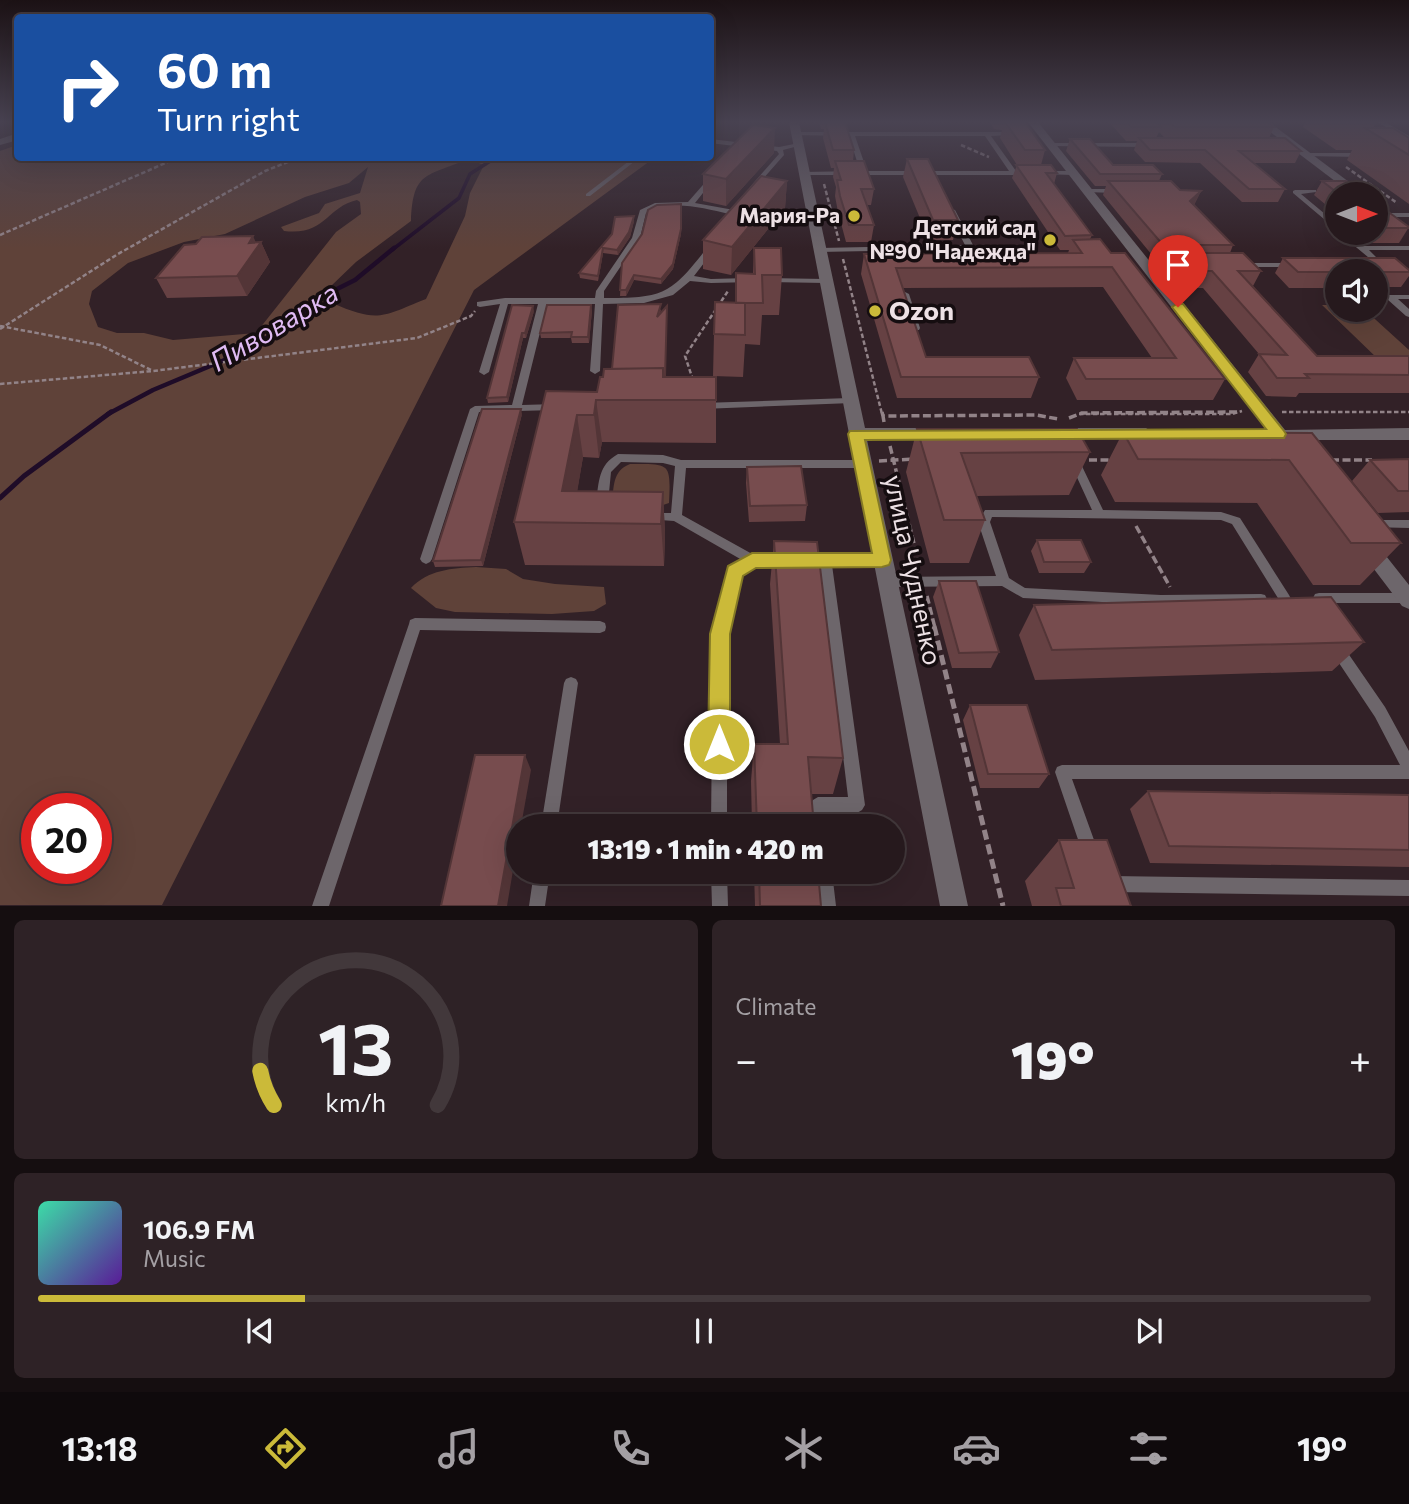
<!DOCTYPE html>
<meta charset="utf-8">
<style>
body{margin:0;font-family:Commissioner,sans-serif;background:#2e2226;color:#f1f3f6;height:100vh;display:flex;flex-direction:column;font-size:26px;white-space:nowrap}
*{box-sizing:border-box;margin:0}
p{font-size:23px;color:#a4a0a4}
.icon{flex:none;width:38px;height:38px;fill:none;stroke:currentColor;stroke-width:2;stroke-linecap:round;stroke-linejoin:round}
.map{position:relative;height:906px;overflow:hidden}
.details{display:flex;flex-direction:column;gap:14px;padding:14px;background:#150e10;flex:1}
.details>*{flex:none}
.guide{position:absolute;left:14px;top:14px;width:700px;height:147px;border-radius:7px;box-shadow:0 7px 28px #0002,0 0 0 2px #42383b;background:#1a4fa0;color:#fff;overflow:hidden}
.needle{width:46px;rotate:90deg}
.controls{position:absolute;left:1325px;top:182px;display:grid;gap:14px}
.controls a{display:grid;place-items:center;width:63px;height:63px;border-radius:50%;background:#26191d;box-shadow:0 7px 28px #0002,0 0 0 2px #42383b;font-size:35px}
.speed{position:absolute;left:21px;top:793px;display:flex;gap:14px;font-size:35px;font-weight:700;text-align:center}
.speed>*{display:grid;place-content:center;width:91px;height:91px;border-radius:50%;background:#26191d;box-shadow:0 7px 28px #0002,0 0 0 2px #42383b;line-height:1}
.speed .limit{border:10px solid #d22;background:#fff;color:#111}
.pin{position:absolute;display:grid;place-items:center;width:60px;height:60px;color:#fff;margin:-72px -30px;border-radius:50% 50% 50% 0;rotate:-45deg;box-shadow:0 0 7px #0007}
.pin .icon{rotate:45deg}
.me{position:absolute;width:77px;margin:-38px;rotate:0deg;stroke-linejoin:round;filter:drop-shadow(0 0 5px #0008)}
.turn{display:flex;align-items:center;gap:24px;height:147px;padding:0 28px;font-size:32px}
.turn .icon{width:91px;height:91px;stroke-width:2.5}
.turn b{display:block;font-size:49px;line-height:60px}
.big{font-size:52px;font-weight:800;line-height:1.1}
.details .tile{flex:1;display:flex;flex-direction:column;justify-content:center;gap:10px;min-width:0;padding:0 24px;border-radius:10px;background:#2e2226}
.details .dial{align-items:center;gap:0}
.dial svg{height:182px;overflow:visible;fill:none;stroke:#42383b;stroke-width:7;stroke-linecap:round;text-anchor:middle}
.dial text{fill:#f1f3f6;stroke:none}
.song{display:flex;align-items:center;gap:21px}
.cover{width:84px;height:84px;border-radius:10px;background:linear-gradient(135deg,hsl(160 70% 55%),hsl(270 70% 35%))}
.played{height:7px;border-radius:4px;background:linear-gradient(90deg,#cbba39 20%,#42383b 20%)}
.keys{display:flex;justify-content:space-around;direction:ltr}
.heat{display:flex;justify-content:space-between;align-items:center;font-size:38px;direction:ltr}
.details .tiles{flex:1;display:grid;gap:14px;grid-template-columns:1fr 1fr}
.tile:last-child{grid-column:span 2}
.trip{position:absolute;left:506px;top:814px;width:399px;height:70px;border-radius:35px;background:#26191d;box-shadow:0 7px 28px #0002,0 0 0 2px #42383b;font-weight:800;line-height:70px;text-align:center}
.tabs{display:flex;height:112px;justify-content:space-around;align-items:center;background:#0f0a0c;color:#a4a0a4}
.tabs .icon{width:49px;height:49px}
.tabs .selected{color:#cbba39}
.tabs b{font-size:32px;color:#f1f3f6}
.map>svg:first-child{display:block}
.green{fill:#5f4239;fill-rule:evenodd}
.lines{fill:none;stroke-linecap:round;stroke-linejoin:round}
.stream-far2{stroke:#1f0c28;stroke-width:3.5}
.stream-far1{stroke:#1f0c28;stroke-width:4.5}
.stream{stroke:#1f0c28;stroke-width:5}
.path-far2{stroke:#928388;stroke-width:2.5;stroke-dasharray:4.5 2.5;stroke-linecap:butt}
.path-far1{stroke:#928388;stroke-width:3.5;stroke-dasharray:8 3.5;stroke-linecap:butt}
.path{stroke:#928388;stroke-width:5;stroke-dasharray:10 5;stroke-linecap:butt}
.service{fill:#6d666b;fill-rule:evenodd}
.minor{fill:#6d666b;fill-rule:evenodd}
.tertiary{fill:#6d666b;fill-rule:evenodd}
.wall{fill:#664143;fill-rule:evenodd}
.shaded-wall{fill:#533537}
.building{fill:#774c4e;stroke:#533537;stroke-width:2}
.route{fill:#cbba39;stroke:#847925;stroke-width:2}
.poi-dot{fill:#cbba39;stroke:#150d10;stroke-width:2.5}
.labels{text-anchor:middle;stroke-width:7;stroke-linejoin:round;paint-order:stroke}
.far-poi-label{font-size:21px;font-weight:bold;fill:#ede1e5;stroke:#150d10;text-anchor:end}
.poi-label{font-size:26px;font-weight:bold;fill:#ede1e5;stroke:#150d10;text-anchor:start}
.street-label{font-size:26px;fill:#ede1e5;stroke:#150d10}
.water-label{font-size:28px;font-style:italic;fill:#e0bbf4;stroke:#150d10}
</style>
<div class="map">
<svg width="1409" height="906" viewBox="0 0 1409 906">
<rect width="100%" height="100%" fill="#322127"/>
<path class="green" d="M17,145L18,158H654L474,290L162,905H0V151ZM468,159L484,165L470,193L465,216L426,299C381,317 379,323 332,303L330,287L356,262L411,221C413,171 426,177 468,159ZM368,167L360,193L325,204L319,213L281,227L284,231C326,236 326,207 357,200L360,202L361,214L336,232L256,333L173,340L144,333H117L98,327L89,304L92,291L128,263L184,242L225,234L305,197L349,183ZM37,808H96V868H37Z
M1322,305H1337V310H1365L1409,350V360H1379Z
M630,464C670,464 671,462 669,503L657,507L612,504C614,487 612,471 630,464Z
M476,567L506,569L523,579L555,584L604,587L606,604L594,611L552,614L455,612L436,608L411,588C428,570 452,568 476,567Z"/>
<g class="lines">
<path class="stream-far2" d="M392,250L459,198L470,174L495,158"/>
<path class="stream-far1" d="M108,414L153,390L246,351L301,316L317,299L355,280L394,248"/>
<path class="stream" d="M0,498L24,476L111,412"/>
<path class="path-far2" d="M961,145L989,157
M1346,167L1397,203
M824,184L839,241
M0,235L177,158
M843,259L882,414
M0,326L100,345L151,370
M0,329L118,254L265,171L298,158
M693,380L685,356L728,291
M0,384L153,371L417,338L471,316L475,311
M1282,412H1409
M1079,414H1232L1242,411"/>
<path class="path-far1" d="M882,412L883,416
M1069,418L1082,413L1238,412
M884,422L883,416L1036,415L1058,419
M890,446L920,568
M1089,460H1113
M1331,460H1372
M879,461L913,459
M1136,526L1170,587
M927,596L935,628"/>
<path class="path" d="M934,626L1003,906"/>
<path class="service" d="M1377,122H1385L1409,136V140Z
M796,132H1008L1011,134L1010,135L991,136L1016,171H1025L1028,173L1025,175H804L801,173L802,172L860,171L849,136L794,135L793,134ZM855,136H985L1009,171H867Z
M710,139L779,147L799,143L802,145L783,150L784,155L755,188L753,189L750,187L779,154L777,151L710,143Z
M1051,143H1150L1153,145L1150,147L1049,146L1048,145Z
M1306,153H1363L1366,155L1363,157L1304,156L1303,155Z
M633,158H639L590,196H586V194Z
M1045,171H1073L1076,173L1073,175L1043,174L1042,173Z
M711,177L714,179L695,203L734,210L740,218L737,223H731L730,221L732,218L729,214C703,208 670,199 646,213L640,238L604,291V298C664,298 670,295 707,248H710L714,250L694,276L711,279L749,278L753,280L752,282L711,283L690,281L673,295L644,303L603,304L600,371L595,374L590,371L595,304H547L522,405L556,404L561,407L556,410L479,412L432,559L430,562L426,564L422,562L420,559L470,409L475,406L512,405L538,304H508L489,372L484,375L479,372L500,304L480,307L477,306V302L505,298H595L596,291L632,238L640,210L655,203L688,202L709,178Z
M1087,189H1116L1119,191L1116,193L1085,192L1084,191Z
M1295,190H1316V192L1301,194L1337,224V230L1293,193V191Z
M948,208L955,210L974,247L973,249L819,252L815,250L819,248L965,245L947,210Z
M1384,213H1409V217H1387L1383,215Z
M1339,233H1347L1364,246H1409V250H1369L1384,265L1380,267Z
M1142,263H1179L1183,265L1179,267H1145L1141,265Z
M1241,263H1291L1295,265L1291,267H1244L1240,265Z
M766,278L825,279L829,281L825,283L769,282L765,280Z
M902,292H905L909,294L920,328L919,330H913L912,328L901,294Z
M1387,295H1409V299H1398L1409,309V317L1406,316L1387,299Z
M849,398L854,401L852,403L702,409L697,406L702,403Z
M618,454L663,455L681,460H862L867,464L862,468H686L682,515L754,555H784L788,557L790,560L788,563L784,565H754L740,575L727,634V826H711L713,634L728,572L730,569L742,560L674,521L646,519L644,516L646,513H671L675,466L663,463L621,462L611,472L608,503L606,506H598L596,503C599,482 598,465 618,454Z
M1074,456L1079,460L1103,510L1221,512L1240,518L1289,595L1291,599L1289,603L1285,604L1281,603L1232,524L1221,520L992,517L990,522L1009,578L1025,588L1161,595L1261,594L1265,595L1267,599L1265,603L1261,604L1161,605L1023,598L1002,586L887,587L883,586L881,582L883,578L887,577L996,576L978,522L985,510H1092L1069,460Z
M1373,520H1409V528L1369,527L1367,524L1369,521Z
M807,555H882L886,557L888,560L886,563L882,565H832L865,805L862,810L857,813H827L828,826H812L810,805L813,800L818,797H848L820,565L803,563L801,560L803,557Z
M1319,593H1408L1409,603H1319L1315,602L1313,598L1315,594Z
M415,618L600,621L605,623L606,627L605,631L600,633L420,630L329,906H312L409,624L410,620Z
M1338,644L1343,646L1385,707L1409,751V779H1072L1098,851L1096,857L1090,859L1084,857L1055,772L1057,767L1062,765H1400L1375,717L1333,654L1331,650L1333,646Z
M571,677L576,679L578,683L557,826H541L564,683L566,679Z
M534,872H550L545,906H529Z
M711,872H727L728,906H712Z
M816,872H832L836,906H820Z
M1111,876L1409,880V896L1111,892L1105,890L1103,884L1105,878Z"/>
<path class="minor" d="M789,122H799L865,428H940L949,434L940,440H867L968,906H940Z
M1028,122H1038L1285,430L1409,428V440H1293L1301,451L1298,455H1286Z
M18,133V140L0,145V139Z
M1059,428H1146L1155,434L1146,440L1053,438L1050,434Z
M1368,539L1375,542L1409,585V609L1402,606L1361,552L1358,547L1361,542Z"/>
<path class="tertiary" d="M1257,122H1269L1365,194H1352Z"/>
</g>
<path class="wall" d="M819,122H845L854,150L853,161L874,189L871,205H867L874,225L871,242H846L838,212L835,196L836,187L833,177L834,168H831L823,138L824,129H821Z
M990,122H1025L1045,150L1041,165L1057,173L1054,184L1092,235L1090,239L1111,253L1225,379L1213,400H1077L1066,378L1074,358H1152L1103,287L903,288L926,357L1039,377L1031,398H897L861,274L864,254L1068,253L1069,250H1060L1012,178L1017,165L1000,138L1002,130L994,129Z
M1109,122H1267L1274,127L1269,138L1301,151L1295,163H1254L1285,189L1278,202H1242L1200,163L1145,162L1134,150L1137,141H1126ZM1159,132L1165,138H1156Z
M1305,122H1377L1373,128L1409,138V204L1347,160L1352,150H1336L1303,127Z
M1070,139L1113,165L1162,174L1159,181L1180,190L1201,191L1194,205L1233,245L1230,253L1261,271L1253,286L1317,356H1409V393H1299L1296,397L1266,396L1248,372L1259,354L1203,288H1177L1164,270L1168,260H1156L1103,195L1106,186H1095L1066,151Z
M774,153L726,206L703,201V174Z
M907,159L958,220L953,240H929L903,177Z
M787,181L785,208L731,275L703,269V240Z
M1322,181L1364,194H1337V214L1314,195Z
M1376,203L1409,227L1399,243H1373L1361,233H1376Z
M634,221L630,237L618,255L603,253L598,281L580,278L579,273L612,234Z
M681,234L673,269L661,284L634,280L626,296H620L622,263Z
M256,242H261L270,262L247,296L167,298L156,278Z
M754,248L782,275L779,315H762L760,345L745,344L743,377L713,376L714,334L736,303L753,274Z
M1283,258L1409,270V276L1401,287H1376V271H1337V288H1289L1275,273Z
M661,309L660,314L666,377H716V443L602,442L599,458L583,457L577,491L663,492L665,534L664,566L525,565L514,522L546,391L597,392L603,377L612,369Z
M592,310L589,343H572L571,338H541L540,333Z
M534,311L526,338H523L508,402L488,403L487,398Z
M522,414L483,566L435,567L433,561Z
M917,429L1090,452L1069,495L976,496L985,520L969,563H930L906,472Z
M1123,432L1312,433L1401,543L1360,585H1313L1257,503L1115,502L1101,475Z
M1409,459V512L1378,513L1352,481L1370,460Z
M747,467L807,505L805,521L749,522L746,483Z
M1037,540L1091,562L1084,573H1039L1031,551Z
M774,541L843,758L833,794H811L814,826H752L751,781L754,744H780L770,584Z
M939,581L999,652L991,668H952L933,597Z
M1034,605L1364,642L1332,671L1035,680L1019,635Z
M970,705L1049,774L1039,788H980L963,720Z
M1148,791L1409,795V867L1150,863L1130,809Z
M1059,840L1131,906H1032L1025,881Z
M754,872H818L821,906H755Z"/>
<path class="shaded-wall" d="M775,128L774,153L726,206V179Z
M787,181L785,208L731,275L732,247Z
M1201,191L1194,205L1190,201Z
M634,216V221L630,237L618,255L617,250Z
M681,229V234L673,269L661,284V279Z
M253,236L258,247L261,242L270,262L247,296L237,276L249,243Z
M603,248V253L598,281V276Z
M634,275V280L626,296V290Z
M591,305L592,310L589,343L588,337Z
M533,306L534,311L526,338L525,333Z
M522,333L523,338L508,402L507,397Z
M596,400L602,442L599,458L594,415Z
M521,409L522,414L483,566L481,560Z
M577,415L583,457L572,523L562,491Z
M663,492L665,534L664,566L661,524Z
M525,755L531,770L521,826H518V841L507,906H498Z"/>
<path class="building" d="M825,122H845L854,150H833Z
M1005,122H1025L1045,150H1025Z
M1127,122H1156L1161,127H1131Z
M1169,122H1267L1274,127H1175Z
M753,125L775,128L726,179L703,174Z
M1365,128H1393L1409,138V155Z
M1139,138H1285L1301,151H1239L1285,189H1249L1205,150H1150Z
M1070,139H1090L1113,165H1153L1162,174H1100Z
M907,159H928L958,220H933Z
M835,161H864L874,189H861L874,225H849L840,196L837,180H841Z
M1016,165H1051L1057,173H1046L1092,235L1065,236Z
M761,176L787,181L732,247L703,240Z
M1108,181H1171L1180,190L1201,191L1190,201L1233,245H1163Z
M1322,181H1346L1364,194H1339Z
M1376,203L1409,227V228H1383L1376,222Z
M681,204V229L673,264L661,279L634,275L626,290H620L622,263L642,234L648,210L657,205Z
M634,216L629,232L617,250L603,248L598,276L579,273L612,234L615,217Z
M253,236L249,243L261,242L237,276L156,278L184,245L196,244L202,237Z
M1100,239L1111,253H1125L1225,379H1086L1074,358H1176L1112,267L896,268L926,357H1029L1039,377H901L864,254L1082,253L1073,240Z
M754,248H781L782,275H762L763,303H736V273L755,274Z
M1172,253H1243L1261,271H1238L1317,356H1409V375L1305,374L1309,378H1277L1259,354L1287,355L1212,271H1186Z
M1283,258H1395L1409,270V272H1298Z
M715,302L745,303V335L714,334Z
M661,304L657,317L667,306L665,377H663V368L612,369L618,305Z
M512,305L533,306L525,333H522L507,397L487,398Z
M547,305H591L588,337H571L572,332L540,333Z
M663,368V377H716V400H596L594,415H577L562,491L663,492L661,524L514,522L546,391L597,392L600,377H603L604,369Z
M482,409H521L481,560L433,561Z
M917,429H1077L1090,452L961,453L985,520H944Z
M1123,432L1312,433L1401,543H1351L1289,460L1138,459Z
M1409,459V491H1398L1370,460Z
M801,466L807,505L750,506L747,467Z
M1037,540H1081L1091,562H1044Z
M774,541L817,542L843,758L808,757L814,826H757L754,744H788Z
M939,581H976L999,652L959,653Z
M1331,597L1364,642L1052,650L1034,605Z
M970,705H1027L1049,774H988Z
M475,755H525L498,906H441Z
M1148,791L1409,795V850L1169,846Z
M1059,840H1107L1131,906H1061L1056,888H1074Z
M759,872H818L821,906H760Z"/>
<linearGradient id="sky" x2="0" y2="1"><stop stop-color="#1c1215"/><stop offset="0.49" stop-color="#494352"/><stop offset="1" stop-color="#494352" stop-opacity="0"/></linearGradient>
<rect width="1409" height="249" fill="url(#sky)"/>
<path class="route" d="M1178,303L1183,304L1284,431L1286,434L1284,438L865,440L891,560L889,565L882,567L756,568L743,576L730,634V744L727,751L719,754L712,751L708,744L710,634L728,566L752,553H872L848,434L850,431L1266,429L1172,307Z"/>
<g class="poi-dot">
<circle cx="854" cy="216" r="7"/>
<circle cx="1050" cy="240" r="7"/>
<circle cx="875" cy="311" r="7"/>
</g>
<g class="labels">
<g class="far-poi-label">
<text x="840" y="223">Мария-Ра</text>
<text x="1036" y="235">Детский сад<tspan x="1036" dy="24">№90 "Надежда"</tspan></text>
</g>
<g class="poi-label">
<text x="889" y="320">Ozon</text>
</g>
<g class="street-label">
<text transform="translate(913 570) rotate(78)" y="9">улица Чудненко</text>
</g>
<g class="water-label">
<text transform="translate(274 327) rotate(-31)" y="10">Пивоварка</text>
</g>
</g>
</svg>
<div class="controls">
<a><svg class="needle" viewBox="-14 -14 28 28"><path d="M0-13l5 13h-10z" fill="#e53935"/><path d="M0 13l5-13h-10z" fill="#a4a0a4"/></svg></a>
<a><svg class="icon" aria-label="sound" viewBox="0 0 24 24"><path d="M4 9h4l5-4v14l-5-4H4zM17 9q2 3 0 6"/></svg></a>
</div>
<div class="speed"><div class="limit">20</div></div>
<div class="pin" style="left:1178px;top:307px;background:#d93025"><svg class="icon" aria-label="arrive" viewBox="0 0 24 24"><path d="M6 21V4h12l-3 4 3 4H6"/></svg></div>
<svg class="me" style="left:719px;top:744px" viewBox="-20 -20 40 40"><circle r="17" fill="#cbba39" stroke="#fff" stroke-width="3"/><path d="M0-11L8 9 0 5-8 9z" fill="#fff"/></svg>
<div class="trip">13:19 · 1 min · 420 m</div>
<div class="guide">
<div class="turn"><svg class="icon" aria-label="right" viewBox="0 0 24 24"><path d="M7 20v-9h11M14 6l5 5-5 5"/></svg><div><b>60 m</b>Turn right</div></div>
</div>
</div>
<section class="details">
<div class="tiles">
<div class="tile dial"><svg viewBox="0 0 100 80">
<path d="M14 69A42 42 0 1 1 86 69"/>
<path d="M14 69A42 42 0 0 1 8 54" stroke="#cbba39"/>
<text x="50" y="56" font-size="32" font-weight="700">13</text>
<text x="50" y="72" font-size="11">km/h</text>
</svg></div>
<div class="tile"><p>Climate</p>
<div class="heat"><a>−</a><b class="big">19°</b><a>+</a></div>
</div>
<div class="tile">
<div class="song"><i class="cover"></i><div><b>106.9 FM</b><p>Music</p></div></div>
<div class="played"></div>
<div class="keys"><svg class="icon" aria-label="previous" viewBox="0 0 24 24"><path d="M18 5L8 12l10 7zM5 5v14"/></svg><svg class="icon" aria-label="pause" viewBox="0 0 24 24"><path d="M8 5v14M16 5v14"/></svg><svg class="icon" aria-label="next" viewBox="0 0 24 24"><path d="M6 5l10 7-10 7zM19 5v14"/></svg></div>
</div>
</div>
</section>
<nav class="tabs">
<b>13:18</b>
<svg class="icon selected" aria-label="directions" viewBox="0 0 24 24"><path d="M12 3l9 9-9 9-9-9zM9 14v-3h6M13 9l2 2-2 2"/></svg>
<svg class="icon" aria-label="music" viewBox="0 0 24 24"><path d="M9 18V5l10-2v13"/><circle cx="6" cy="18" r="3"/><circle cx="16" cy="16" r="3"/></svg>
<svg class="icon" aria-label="phone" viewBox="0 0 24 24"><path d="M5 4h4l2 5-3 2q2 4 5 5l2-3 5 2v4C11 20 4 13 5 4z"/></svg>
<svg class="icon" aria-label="climate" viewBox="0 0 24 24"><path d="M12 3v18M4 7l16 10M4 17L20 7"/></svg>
<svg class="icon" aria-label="car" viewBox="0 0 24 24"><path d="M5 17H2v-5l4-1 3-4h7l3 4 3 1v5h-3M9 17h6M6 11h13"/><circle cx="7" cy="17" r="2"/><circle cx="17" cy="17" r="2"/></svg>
<svg class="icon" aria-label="filters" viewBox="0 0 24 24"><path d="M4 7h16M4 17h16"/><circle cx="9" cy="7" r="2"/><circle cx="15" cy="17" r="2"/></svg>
<b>19°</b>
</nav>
